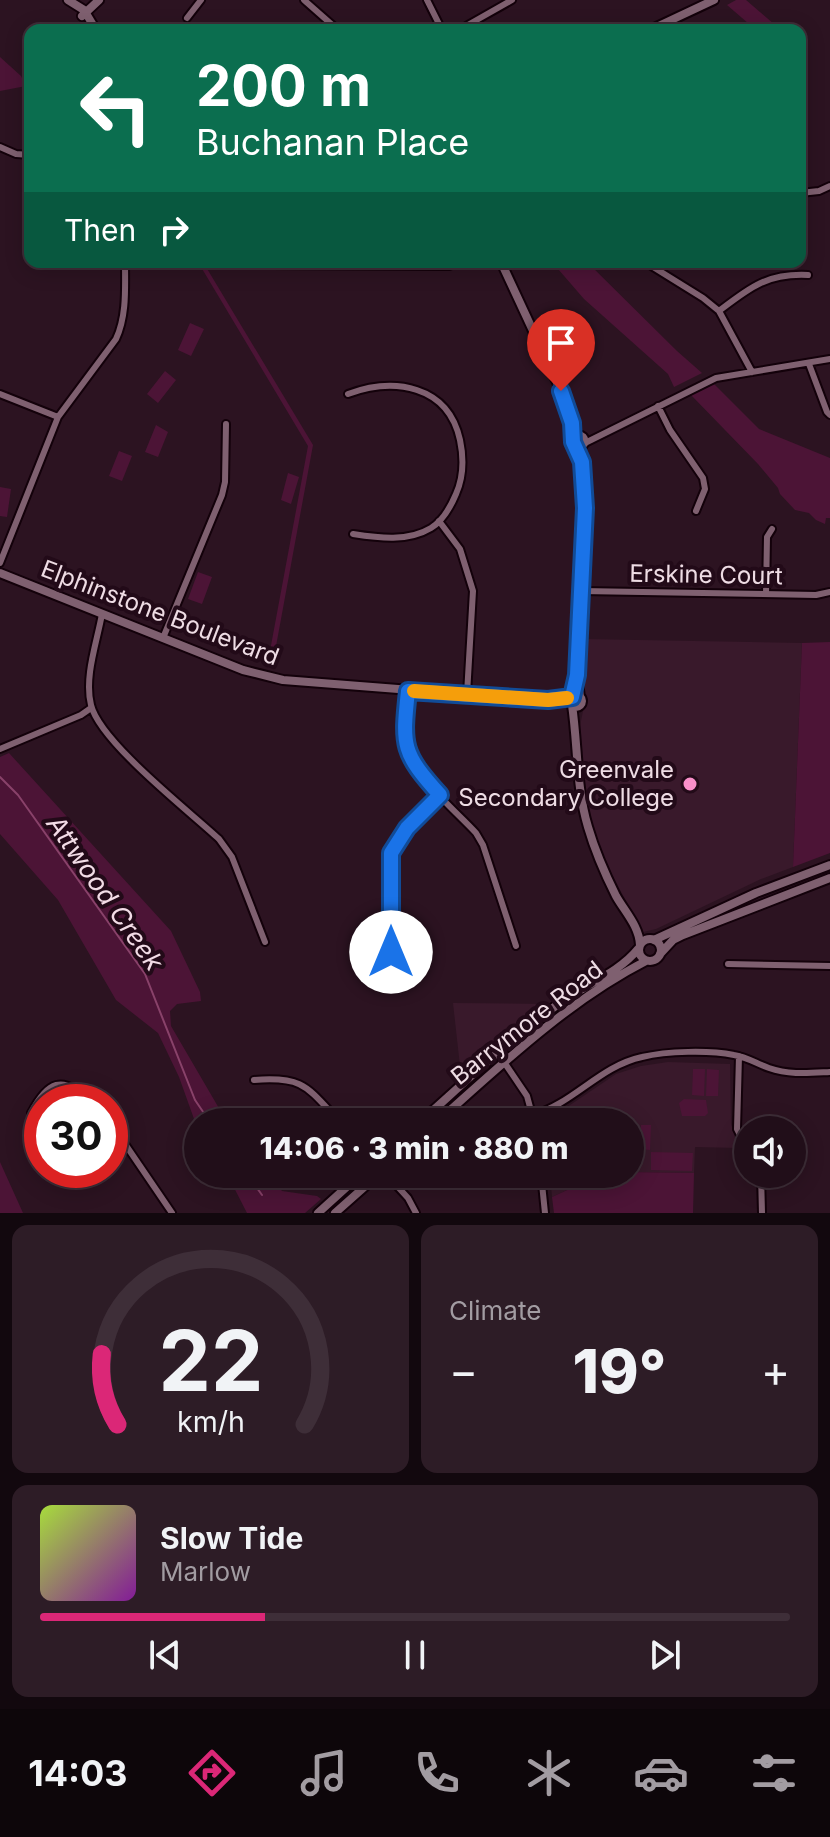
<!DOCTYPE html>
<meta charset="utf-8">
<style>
body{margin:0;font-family:Inter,sans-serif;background:#2d1c26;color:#f1f3f6;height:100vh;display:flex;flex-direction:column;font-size:30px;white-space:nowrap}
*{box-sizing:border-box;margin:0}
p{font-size:26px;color:#a29ca2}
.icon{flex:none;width:44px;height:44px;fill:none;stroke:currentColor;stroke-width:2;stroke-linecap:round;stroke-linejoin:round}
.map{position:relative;height:1213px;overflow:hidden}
.sheet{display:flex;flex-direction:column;gap:12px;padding:12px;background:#12080e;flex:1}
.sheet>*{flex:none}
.top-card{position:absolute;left:24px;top:24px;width:782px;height:244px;border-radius:16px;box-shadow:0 4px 20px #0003,0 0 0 2px #3e2e38;background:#0b6e4f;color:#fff;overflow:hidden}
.fabs{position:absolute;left:734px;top:1116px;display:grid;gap:16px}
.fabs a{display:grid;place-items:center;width:72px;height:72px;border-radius:50%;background:#210e19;box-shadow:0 4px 20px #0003,0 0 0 2px #3e2e38;font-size:40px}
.speed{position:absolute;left:24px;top:1084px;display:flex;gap:16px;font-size:40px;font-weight:700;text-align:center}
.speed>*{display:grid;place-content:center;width:104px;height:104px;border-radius:50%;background:#210e19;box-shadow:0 4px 20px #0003,0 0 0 2px #3e2e38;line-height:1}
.speed .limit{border:12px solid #d22;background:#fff;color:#111}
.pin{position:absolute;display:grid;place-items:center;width:68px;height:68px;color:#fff;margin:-82px -34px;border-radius:50% 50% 50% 0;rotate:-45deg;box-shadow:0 0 8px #0007}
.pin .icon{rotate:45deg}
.me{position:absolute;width:88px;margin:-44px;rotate:0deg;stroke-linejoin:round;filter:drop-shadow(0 0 6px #0008)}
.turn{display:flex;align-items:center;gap:28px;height:168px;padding:0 40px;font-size:36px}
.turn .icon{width:104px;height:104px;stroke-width:2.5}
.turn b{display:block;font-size:56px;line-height:68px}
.then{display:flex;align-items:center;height:76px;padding:0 40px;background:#0003;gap:16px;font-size:30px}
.big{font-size:60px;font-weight:800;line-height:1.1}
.sheet .card{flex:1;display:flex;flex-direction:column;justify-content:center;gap:12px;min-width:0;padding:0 28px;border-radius:16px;background:#2d1c26}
.sheet .dial{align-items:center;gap:0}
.dial svg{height:208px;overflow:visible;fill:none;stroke:#3e2e38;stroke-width:7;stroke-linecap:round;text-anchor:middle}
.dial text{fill:#f1f3f6;stroke:none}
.song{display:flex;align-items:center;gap:24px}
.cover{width:96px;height:96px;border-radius:12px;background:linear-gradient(135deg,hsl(80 70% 55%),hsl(290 70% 35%))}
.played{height:8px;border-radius:4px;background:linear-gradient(90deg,#db2777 30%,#3e2e38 30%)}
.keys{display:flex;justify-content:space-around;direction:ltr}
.heat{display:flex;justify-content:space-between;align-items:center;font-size:44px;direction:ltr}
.sheet .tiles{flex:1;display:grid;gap:12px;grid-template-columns:1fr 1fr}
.card:last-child{grid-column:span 2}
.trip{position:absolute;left:184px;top:1108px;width:460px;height:80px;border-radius:40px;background:#210e19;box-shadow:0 4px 20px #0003,0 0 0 2px #3e2e38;font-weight:800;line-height:80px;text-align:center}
.tab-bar{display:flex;height:128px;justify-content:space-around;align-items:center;background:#0d060a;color:#a29ca2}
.tab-bar .icon{width:56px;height:56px}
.tab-bar .current{color:#db2777}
.tab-bar b{font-size:36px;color:#f1f3f6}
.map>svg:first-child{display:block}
.built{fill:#39192b}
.green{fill:#4c1436}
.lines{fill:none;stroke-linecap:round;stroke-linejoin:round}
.stream{stroke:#89426a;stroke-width:2}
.street-casing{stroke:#13010a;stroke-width:10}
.secondary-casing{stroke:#13010a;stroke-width:12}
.street{stroke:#7f6070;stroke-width:6}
.secondary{stroke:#7f6070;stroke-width:8}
.route-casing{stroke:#114b97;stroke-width:20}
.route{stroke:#1a73e8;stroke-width:14}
.slow{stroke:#f59e0b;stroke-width:14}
.poi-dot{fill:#f98fc9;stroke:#220a18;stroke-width:3}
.labels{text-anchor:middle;stroke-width:8;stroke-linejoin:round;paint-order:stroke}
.street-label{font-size:24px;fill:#eedce4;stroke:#220a18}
.poi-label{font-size:24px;fill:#eedce4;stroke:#220a18;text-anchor:end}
.water-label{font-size:26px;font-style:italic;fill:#f2dce6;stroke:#220a18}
</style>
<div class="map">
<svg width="830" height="1213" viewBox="0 0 830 1213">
<rect width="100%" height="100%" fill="#2c1321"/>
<path class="built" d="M583,639L802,643L793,867L761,879L656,929L643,932L614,879L595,836L586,800L580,726L585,701L581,682Z
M453,1003L545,1004L461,1075Z
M668,1062L730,1064L731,1124L738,1148L695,1147L694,1173L630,1172V1122H545L616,1074L641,1066Z
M550,1174H602L552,1197Z"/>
<path class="green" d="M736,0H746L781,30H756L727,5Z
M0,57L21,76L26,86L0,91Z
M198,262H203L313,445L272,668L267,667L308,446Z
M552,262H587L677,351L702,373L674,387L668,374L584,299Z
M190,323L204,329L191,356L178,350Z
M165,371L176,380L158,403L147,394Z
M714,384L759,429L830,458V518H826L825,524L816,520L809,513L795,510L780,494L778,488L758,464L691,395Z
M156,425L168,432L158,457L145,452Z
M119,451L132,456L122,481L109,476Z
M288,473L299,477L291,504L281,500Z
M0,487L11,489L7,517L0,516Z
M198,572L212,577L202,604L188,599Z
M830,642V853L793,867L802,643Z
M9,753L171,931L200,992L201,1001L177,1004L170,1011L171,1026L227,1122H198V1130L179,1077L158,1033L116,1000L58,900L0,834V757Z
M693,1069H705L704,1096L692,1095Z
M707,1069L719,1070L718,1096H706Z
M684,1099L706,1100L708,1113L705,1116H682L679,1103Z
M641,1125H651L650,1150L640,1149Z
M651,1152L693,1153L692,1171L651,1170Z
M0,1162L23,1213H0Z
M630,1172L694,1173L693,1213H554L552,1197L602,1174H630Z
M227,1174H267L282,1191L317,1196L321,1199L305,1213H247Z"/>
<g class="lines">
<path class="stream" d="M0,777L18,795L145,974L195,1100L210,1122
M247,1174L262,1195"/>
<g class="street-casing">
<path id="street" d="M304,0L338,30
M427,0L442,30
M187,18L201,0
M459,30L512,0
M0,147L16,154L30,155
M800,193L819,191L830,186
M645,262L703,298L719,311L752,372
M271,265L449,266L460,262
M719,311C749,288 767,273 808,275
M809,364L827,412L830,415
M0,394L58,417
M348,394C394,377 448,385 460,440C464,459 464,476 456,494C451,506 444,520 431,528C408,542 379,538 353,534
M658,406L670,430L703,478L705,489L696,511
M585,443L716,378L830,359
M439,521L460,549L473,591L467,694
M0,563L58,417L116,339C127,315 125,288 125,262
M581,591L816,595L830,592
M766,594L767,537L772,529
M102,614C97,642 84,677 91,705C100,742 189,811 219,839L232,857L265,942
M163,638L222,495L225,482L226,424
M408,691C406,707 402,724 404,740C408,772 455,810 476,833L483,845L516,946
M0,749L81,715L91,708
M391,952V853L407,828L440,795
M728,964L830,966
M739,1056L737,1129L748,1150
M504,1062L527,1096L534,1122
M254,1080C304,1076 307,1087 340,1122
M31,1113C47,1082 63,1073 89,1102
M533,1115C574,1103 600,1066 642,1057C667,1051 709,1050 734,1055C747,1057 757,1064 769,1068C789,1075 809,1073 830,1072
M110,1126L123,1141L172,1213
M386,1174L408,1198L416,1213
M541,1174L545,1213
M761,1174L762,1213"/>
</g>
<g class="secondary-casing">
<path id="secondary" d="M68,0L84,10L96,30
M82,16L99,0
M650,30L714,0
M501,262L561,391L572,423L574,438
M573.5 441a5.5 5.5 0 1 1 11 0a5.5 5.5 0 1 1-11 0Z
M577,446L582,462L585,508L577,675L580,697
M0,573L243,670L283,680L540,700L571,698
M570 701a6 6 0 1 1 12 0a6 6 0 1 1-12 0Z
M572,705C578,746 576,787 588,827C595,851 605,874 616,896C625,912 639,926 640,945
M639 950a11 11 0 1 1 22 0a11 11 0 1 1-22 0Z
M654,940L756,893L830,865
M660,954L673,940L683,935L830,878
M420,1122C465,1082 508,1041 557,1005C582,986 618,974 638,949
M437,1122C502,1064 568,1001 646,961
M318,1213L361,1174
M335,1213L379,1174"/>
</g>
<use href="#street" class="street"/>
<use href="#secondary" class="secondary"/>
</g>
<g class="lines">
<g class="route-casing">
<path id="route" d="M391,952V853L407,828L440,795C402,753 402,746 408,691L548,700L572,697L577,675L585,508L582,462L573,442L572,423L561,391"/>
</g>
<use href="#route" class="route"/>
<path class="slow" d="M414,691L548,700L567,698"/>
</g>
<circle class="poi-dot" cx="690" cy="784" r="8"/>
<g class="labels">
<g class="street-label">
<text transform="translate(706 575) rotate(1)" y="8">Erskine Court</text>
<text transform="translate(160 613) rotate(21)" y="8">Elphinstone Boulevard</text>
<text transform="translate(527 1023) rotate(-38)" y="8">Barrymore Road</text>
</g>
<g class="poi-label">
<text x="674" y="778">Greenvale<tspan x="674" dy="28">Secondary College</tspan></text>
</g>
<g class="water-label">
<text transform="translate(105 893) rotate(55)" y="9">Attwood Creek</text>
</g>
</g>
</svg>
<div class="fabs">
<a><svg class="icon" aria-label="sound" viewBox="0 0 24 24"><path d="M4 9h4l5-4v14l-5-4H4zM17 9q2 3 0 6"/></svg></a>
</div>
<div class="speed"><div class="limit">30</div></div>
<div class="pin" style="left:561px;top:391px;background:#d93025"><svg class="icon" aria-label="arrive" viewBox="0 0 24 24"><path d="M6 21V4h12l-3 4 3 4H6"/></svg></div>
<svg class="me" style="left:391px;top:952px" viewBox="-20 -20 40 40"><circle r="19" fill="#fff"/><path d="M0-13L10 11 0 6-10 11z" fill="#1a73e8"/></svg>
<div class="trip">14:06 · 3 min · 880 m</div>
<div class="top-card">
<div class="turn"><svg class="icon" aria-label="left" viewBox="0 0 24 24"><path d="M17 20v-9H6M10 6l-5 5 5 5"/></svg><div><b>200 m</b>Buchanan Place</div></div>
<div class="then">Then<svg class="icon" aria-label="right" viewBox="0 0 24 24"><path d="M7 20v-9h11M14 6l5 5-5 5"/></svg></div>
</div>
</div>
<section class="sheet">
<div class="tiles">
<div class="card dial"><svg viewBox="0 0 100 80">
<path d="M14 69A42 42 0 1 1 86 69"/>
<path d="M14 69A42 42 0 0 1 8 42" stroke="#db2777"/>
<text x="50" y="56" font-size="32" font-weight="700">22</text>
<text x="50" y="72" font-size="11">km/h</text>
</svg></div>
<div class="card"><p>Climate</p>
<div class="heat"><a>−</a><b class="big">19°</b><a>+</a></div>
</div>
<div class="card">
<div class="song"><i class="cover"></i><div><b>Slow Tide</b><p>Marlow</p></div></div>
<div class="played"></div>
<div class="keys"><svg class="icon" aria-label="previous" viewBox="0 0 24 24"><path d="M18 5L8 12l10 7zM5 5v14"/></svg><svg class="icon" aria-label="pause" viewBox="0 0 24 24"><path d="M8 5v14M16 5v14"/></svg><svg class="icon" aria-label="next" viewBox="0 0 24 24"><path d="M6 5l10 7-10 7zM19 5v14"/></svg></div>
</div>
</div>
</section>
<nav class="tab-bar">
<b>14:03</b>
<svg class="icon current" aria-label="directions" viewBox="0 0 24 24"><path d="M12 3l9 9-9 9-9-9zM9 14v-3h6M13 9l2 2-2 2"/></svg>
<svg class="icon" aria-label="music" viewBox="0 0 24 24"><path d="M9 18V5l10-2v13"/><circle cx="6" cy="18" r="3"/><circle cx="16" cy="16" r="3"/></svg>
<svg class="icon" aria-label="phone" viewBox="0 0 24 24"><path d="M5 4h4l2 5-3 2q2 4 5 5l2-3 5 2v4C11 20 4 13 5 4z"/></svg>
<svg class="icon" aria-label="climate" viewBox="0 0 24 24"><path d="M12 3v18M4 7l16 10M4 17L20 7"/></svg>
<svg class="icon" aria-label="car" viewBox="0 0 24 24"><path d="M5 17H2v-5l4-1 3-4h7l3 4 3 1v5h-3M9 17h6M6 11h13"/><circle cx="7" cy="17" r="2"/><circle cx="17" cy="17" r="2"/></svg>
<svg class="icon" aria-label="filters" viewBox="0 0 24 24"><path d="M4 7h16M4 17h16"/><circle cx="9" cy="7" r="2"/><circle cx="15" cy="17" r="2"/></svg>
</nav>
